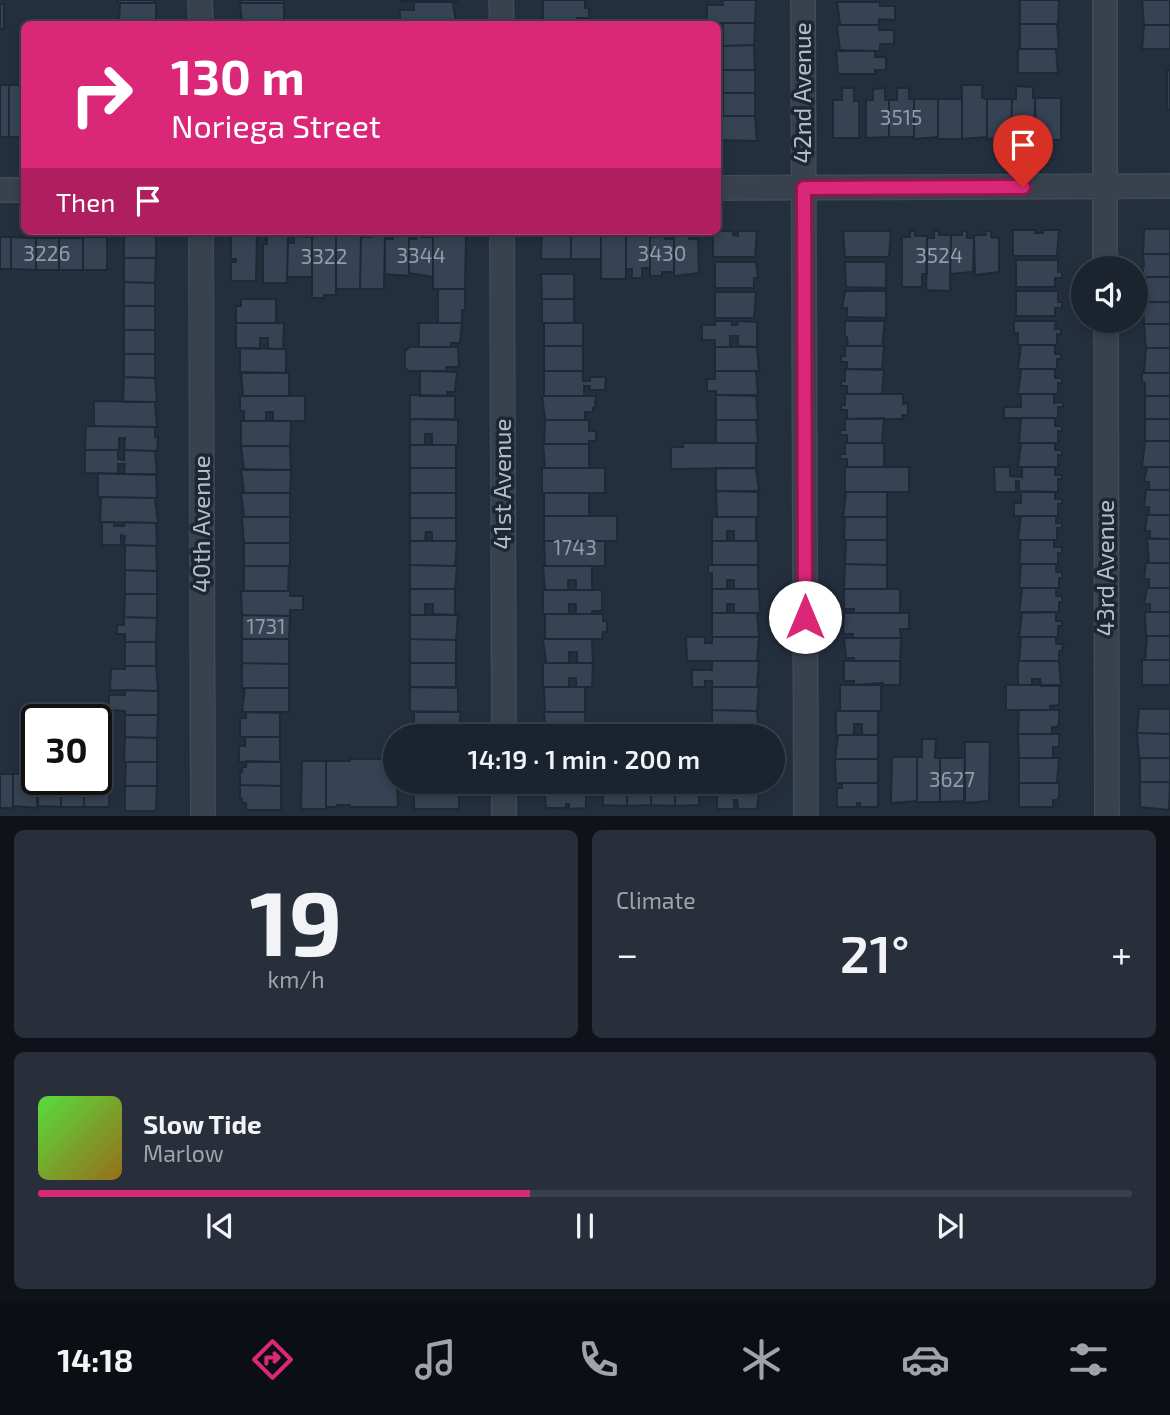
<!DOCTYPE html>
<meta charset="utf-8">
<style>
body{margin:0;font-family:"Exo 2",sans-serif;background:#282f3a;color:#f1f3f6;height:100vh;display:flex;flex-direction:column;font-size:26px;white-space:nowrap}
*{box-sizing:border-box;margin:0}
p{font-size:23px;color:#a0a4aa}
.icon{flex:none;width:38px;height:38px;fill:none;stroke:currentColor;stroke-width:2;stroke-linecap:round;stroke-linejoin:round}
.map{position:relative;height:816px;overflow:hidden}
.sheet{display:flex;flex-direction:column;gap:14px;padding:14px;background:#0f1319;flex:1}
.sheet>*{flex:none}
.top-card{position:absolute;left:21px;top:21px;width:700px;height:214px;border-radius:10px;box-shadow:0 4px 10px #0003,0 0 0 2px #39404a;background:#db2777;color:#fff;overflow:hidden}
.buttons{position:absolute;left:1071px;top:256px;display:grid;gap:14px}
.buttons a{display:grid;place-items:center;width:77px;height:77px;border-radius:50%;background:#1b232e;box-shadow:0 4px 10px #0003,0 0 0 2px #39404a;font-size:35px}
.speed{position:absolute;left:21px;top:704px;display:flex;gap:14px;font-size:35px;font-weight:700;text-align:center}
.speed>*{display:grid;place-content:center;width:91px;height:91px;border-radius:50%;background:#1b232e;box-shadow:0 4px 10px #0003,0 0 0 2px #39404a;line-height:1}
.speed .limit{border:4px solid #111;border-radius:10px;background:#fff;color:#111}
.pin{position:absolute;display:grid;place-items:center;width:60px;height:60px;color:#fff;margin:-72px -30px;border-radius:50% 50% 50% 0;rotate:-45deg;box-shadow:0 0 7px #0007}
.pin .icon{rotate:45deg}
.me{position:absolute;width:77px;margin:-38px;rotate:0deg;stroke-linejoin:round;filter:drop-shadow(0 0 5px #0008)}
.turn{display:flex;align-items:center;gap:24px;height:147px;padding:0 35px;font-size:32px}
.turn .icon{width:91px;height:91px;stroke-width:2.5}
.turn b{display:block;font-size:49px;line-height:60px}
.then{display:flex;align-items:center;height:66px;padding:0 35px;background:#0003;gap:14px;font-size:26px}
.big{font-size:52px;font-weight:600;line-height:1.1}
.sheet .widget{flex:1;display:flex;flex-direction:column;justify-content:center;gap:10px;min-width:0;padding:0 24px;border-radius:10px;background:#282f3a}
.sheet .dial{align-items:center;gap:0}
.dial b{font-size:91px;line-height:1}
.song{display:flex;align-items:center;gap:21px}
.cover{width:84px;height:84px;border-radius:10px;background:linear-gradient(135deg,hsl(110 70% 55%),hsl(40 70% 35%))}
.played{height:7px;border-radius:4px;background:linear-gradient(90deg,#db2777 45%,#39404a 45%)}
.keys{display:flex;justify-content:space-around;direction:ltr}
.heat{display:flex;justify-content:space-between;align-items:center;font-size:38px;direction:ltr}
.sheet .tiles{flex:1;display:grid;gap:14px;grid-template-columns:1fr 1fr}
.widget:last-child{grid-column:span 2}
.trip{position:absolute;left:383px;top:724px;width:402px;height:70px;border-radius:35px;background:#1b232e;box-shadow:0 4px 10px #0003,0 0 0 2px #39404a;font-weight:600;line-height:70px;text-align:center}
.tab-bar{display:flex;height:112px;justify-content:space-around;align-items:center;background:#0b0e12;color:#a0a4aa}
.tab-bar .icon{width:49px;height:49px}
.tab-bar .current{color:#db2777}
.tab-bar b{font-size:32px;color:#f1f3f6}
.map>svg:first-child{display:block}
.building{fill:#364354;stroke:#1f2835;stroke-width:2}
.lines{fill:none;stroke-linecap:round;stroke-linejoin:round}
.minor-casing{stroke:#414a57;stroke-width:26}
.minor{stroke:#38414e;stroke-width:23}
.route-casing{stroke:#8e194d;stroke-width:18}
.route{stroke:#db2777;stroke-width:12}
.labels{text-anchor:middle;stroke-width:7;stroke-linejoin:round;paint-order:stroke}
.number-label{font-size:21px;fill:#929caa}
.street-label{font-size:24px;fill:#b4bcc9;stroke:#1d2633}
</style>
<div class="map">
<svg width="1170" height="817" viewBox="0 0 1170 817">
<rect width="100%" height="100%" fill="#242f3e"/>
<path class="building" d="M117,0H154V3H117Z
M241,0H284V3H241Z
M401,0H457V2H401Z
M543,0H585V8H589V18H577V23H543Z
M722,0H756L755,23H707V5H723Z
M1020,0H1059L1058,24H1020Z
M1142,0H1170V25H1144Z
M414,2H453L456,24H400V10H414Z
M837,2H880V6H895V20L879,19V25H840Z
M120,3H156V24H119Z
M240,3H284V24H242Z
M0,4H4V29H0Z
M723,23H755L754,45L723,46Z
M1020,24H1057L1059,49H1020Z
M837,25H879V30H894V44H880V51H840Z
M1144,25H1170V49H1142Z
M754,45L755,70H723V46Z
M1018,49H1056L1058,73H1018Z
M836,50L875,51V57H886V70H875V74H838Z
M723,70H755V93H723Z
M1167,70H1170V110H1167Z
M0,85H9V137H0Z
M9,85H24V137H9Z
M962,85H982V98L987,99V137L962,139Z
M1016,86L1033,87V98H1035L1036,140L1011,139L1012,99H1016Z
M842,88H854V101H859V138H833V100H842Z
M885,88V100H889V137L866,138V100H873V89Z
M897,88H909V99H914V137H889V100H897Z
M723,93H755V116H723Z
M1035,98H1061V140H1047V136H1035Z
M914,99H938V137L914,139Z
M938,99H962V139H938Z
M987,99H1012L1011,137L987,139Z
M718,116H755L757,141L718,140Z
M1144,229H1170V254H1143Z
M1013,230H1035V233H1043V230H1059L1057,256H1013Z
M713,231H733V235L738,236V231H757L755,257H713Z
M843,231H891L889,257H845Z
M910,231H915V236H927V274H922V287H902V237H910Z
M934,231H939V235H951L950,291L926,290L927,238H934Z
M962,231H967V238H974L973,272L950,274L951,235H962Z
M985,231H991V237L999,238V272L975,275L974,238L975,235H986Z
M433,232L466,235L465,289H433Z
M685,232H689V239H698L699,273L674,276V236H685Z
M124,233H156V258H124Z
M267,233L288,234L287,283H263V244H267Z
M349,233H361L360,289H336V236H349Z
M373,233H385L384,289H360L361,237H372Z
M542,233H571V259H541Z
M571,233H601V259H571Z
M661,233H665V239H674V272H662V276H650V237L661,236Z
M393,234L409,236V276L385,274V239H393Z
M416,234L422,235V237H433V277L409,273V239H416Z
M601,234H626V279H601Z
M626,234H650V268H642V278H632V269H626Z
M231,235H257L256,281H231V262H236V259H231Z
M324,235L336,236V295H324V298H312V237Z
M294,236L312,237V277H287L288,242L294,243Z
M0,237H11V269H0Z
M11,237L36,238V270L11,269Z
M83,237H107V270H83Z
M36,238H59V270H36Z
M59,238H83V270H59Z
M1143,254H1170V277H1144L1142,266H1144Z
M124,258H156L155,283L124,282Z
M1016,260H1058V272H1062V278H1055V287H1016Z
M715,262H756L758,278H754V288H715Z
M845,262H886V288L846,287Z
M541,274H574V299H542Z
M1144,277H1170V302H1143Z
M124,282L155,283V306H124Z
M438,289H465V310H462V323H438Z
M845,291H886V318L847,317V308H842Z
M1016,291H1058V302H1062V308H1055V316H1016Z
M715,292H756L754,318H715Z
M241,299H276V323H236V306H241Z
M542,299H574V323H542Z
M1143,302H1170V324H1144Z
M124,306H155V330H124Z
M715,321H732V325H737L738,321L757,322V347L738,346V336H730V347H715V340H702V325H715Z
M845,321H885L882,346H848L847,337H845Z
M1014,321H1056L1055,329H1061V335L1057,334V345H1018V333H1014Z
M236,323H284L283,349H268V338H260V349L236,348Z
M419,323H462L460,343H451V347H419Z
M544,323H583V346H544Z
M1144,324H1170V348H1146Z
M124,330H155V354H124Z
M1021,345H1055V354H1061V359H1057V369H1018Z
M544,346H583V371H544Z
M845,346H884L882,369H847V362H841V356H845Z
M410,347H458L459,365L458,367H446V371H408L405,368V351Z
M715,347H757L759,371H715Z
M240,348L286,349V373H240Z
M1146,348H1170V373H1144Z
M124,354H155V378L124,377Z
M845,369L884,370L882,394H847V386H841V381H845Z
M1021,369H1055V378H1062V383H1058V394H1018Z
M420,371L457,372L455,392H447V396H420Z
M544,371H583V381H590V377H606L605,390H589L590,386H584V396H544Z
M715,371H756L758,396L716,395V391H707V379H715Z
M241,372L289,373V396H243Z
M1142,373H1170V396H1145V383L1142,382Z
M124,377L155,378L157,402H123Z
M845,394H903V404L908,403V415H902L903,419H847V410H841V405H845Z
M1021,394H1054V403L1063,402V407H1058V418H1004V407H1021Z
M410,395L455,396V419H410Z
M716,395H756L758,420H716Z
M240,396H305V421H273V412H266V421H244V411H240Z
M542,396H596L595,408H593V412H585V420H545Z
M1145,396H1170V419H1145Z
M94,401L155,402L157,427L94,426Z
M884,418L882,443H847V435H840V430H845V419Z
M1021,418H1055V426H1062V431H1058V443H1019Z
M410,419L458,420V445H432V434H425V445H410Z
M1145,419H1170V441H1145Z
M545,420H589V431H596V441H589V444H544Z
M716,420H756L758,443H716Z
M241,421H291L290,446H241Z
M86,426L155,427V437L158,436L157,451L124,450L125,438H119V450H85Z
M1145,441H1170V467H1142Z
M683,443H756V468L671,469V447H683Z
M845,443H884V467H847V459H840V454H845Z
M1021,443H1055V450H1062V455H1058V467H1018Z
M543,444H589V468H545Z
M410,445H456V468H410Z
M241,446H290L291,470H244Z
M85,450H118V459L124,460V450L155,451L157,474H124L125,464H118V474L85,473Z
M845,467H909V492H845Z
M994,467H1010V476L1022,477V467H1055V475H1062V479H1058V492L1019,491V481H1016V492H995Z
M1147,467H1170V490H1149V482H1144Z
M410,468H456V493H410Z
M542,468H605V493H542Z
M716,468H756L759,491H716Z
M241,469L291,470L290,493H244Z
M98,473L156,475L157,498L98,497Z
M1146,490H1170V515H1149V507H1144Z
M716,491L758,492V517H717Z
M846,492H887V517H843Z
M1021,492H1055V499H1062V504H1058V516H1014V503H1021Z
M241,493H290V517H244Z
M410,493H456V518H410Z
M544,493H589V516H544Z
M101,497L155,498L158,523L100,522Z
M1147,515H1170V539H1150V531H1145Z
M544,516H617V541H544Z
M1021,516H1056V523H1062V528H1057V540H1018Z
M242,517H290V543H244Z
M712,517H756V541H734V531H727V541H712Z
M845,517H887V540H844Z
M410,518H456V541H432V532H426L425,541H410Z
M102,522H114V526H124L125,522L156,523L157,546L124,545L125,536L121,535V545H102Z
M1147,538L1170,539V563H1149Z
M846,540H887V565L845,564Z
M1021,540H1054V547H1062V553H1058V564H1019Z
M410,541H457L455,566L410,565Z
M544,541H605V566H545Z
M712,541H758V565H712Z
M244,543H290V566H244Z
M125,545L156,546L157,571L125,570Z
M1146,563H1170V588H1149V579H1144Z
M845,564L887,565V589H844Z
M1021,564H1056V572H1062V578H1059V588H1019Z
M410,565L457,566L455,589H410Z
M708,565H758V589H734V580H727V589H712V573H708Z
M244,566H289L288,591H244Z
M543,566H592V590H576V580H568V590H545Z
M125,570L157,571V594H125Z
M1022,588H1056V596H1062V602H1059V612L1019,613Z
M1147,588H1170V612H1150V604H1144Z
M410,589H455V615L433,614V604H425V615H410Z
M712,589H759L760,613H734V604H727V613H712Z
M844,589H900V613H854V609H844Z
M543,590H602V611H592V614H576V604H569V614H543Z
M241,591H290V596H303V610H290V616L242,615Z
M125,594H157V618L124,617Z
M1022,612H1056V621H1062V626H1058V637H1019Z
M1145,612H1170V636H1146Z
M712,613H757L759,637H712Z
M844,613H909V629H900L901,638H853V634H843Z
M545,614H603V621H607V632H603L602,639H545Z
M242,615L290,616L289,639H242Z
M410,615H458L456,640L410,639Z
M124,617L157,618L156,642H125V634H117V625H124Z
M1147,636H1170V660H1145Z
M686,637H705V643H712V637H759L757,661H687Z
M1021,637H1056V644H1063L1062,651H1059V661H1019Z
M844,638H901L900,661H854V658H846Z
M242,639H289V664L242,663Z
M410,639L456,640V663H410Z
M543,639H592L593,663H577V652H569V663H546Z
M125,642H156V666H125Z
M1142,660H1170V685H1142Z
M712,661H759L757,687H712V681H705V687H692V670H712Z
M844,661H900V685H883V683L854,685V681H844Z
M1018,661H1059L1061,686H1041L1040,679H1032V685H1018Z
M242,663L289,664V688H242Z
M410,663H456V687H410Z
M543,663H593L592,687H576V678H569V687H543Z
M125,666H156L158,691L110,690L111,669H125Z
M840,685H881V711H840Z
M1006,685H1059V705L1050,706V710H1006Z
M410,687L458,688V712L410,711Z
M544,687H585V712H545Z
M712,687H759L757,711L712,710Z
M245,688H289V712H242Z
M125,690L158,691V715H125V711L109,710V695H125Z
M1139,709H1170V734L1137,733Z
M712,710L757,711L759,735H712Z
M1019,710H1059V724L1057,727H1052V734H1018Z
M836,711H878V735H862V724H854V735H836Z
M246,712L280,713V737H240V718H246Z
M414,712H461L458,735H414Z
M544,712H585L586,736H546Z
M125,715H158L157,738L125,737Z
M1137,733L1170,734V758H1139Z
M1018,734H1059V747H1053V758H1019Z
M414,735H458L460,737H414Z
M717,735H758V737H717Z
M838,735H878V759H835Z
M125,737L157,738V762H124Z
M245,737H280V762H239V746H245Z
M922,739H936L935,758H940V802H917V757H922Z
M965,742H990L989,801L964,803Z
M892,757H917V801L891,803Z
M940,758H965V801L940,802Z
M1019,758H1059L1057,783H1019Z
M1140,758H1170V782H1140Z
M350,759H396L398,807H350V805H337V807H326V761H350Z
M835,759H878V783H836Z
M246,761L281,762V786L240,785V771L242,772V767H246Z
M302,761H326V809H301Z
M126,762H157V786H125Z
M0,774H13V808H0Z
M13,774H37V808L13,806Z
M96,775H110L109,807H84L85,779H96Z
M38,779H61V807L38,806Z
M61,779H85L84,807H61Z
M420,782H459V785H420Z
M603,782H627V806L603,805Z
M627,782H651V805L627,806Z
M651,782H675V806L651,805Z
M675,782H699V805L675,806Z
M1140,782H1170L1169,810L1140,807Z
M717,783H760L757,809H738L737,800H734V809H717Z
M842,783H878V807H860V803H857V807H837V788H842Z
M1019,783H1059V796L1057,800H1053V807H1019Z
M544,784H586V808L569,809V804H566V808H546Z
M240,785L281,786V810H246V803H242V799H240Z
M414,785H459V809H414Z
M125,786H157L156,811H125Z"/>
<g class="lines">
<g class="minor-casing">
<path id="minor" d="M200,0L201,24
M501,0L502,24
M803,0L806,817
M1105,0V268
M718,188L1170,186
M0,190H24
M201,231L203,817
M502,231L504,737
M1106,320L1107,817
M504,782V817"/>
</g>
<use href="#minor" class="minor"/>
</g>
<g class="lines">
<g class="route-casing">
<path id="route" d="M805,617L804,188L1023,187"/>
</g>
<use href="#route" class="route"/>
</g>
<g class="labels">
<g class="number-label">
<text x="901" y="125">3515</text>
<text x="47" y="261">3226</text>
<text x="662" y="261">3430</text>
<text x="421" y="263">3344</text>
<text x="939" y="263">3524</text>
<text x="324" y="264">3322</text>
<text x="575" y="555">1743</text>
<text x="266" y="634">1731</text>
<text x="952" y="787">3627</text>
</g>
<g class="street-label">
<text transform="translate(803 93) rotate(-90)" y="8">42nd Avenue</text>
<text transform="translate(503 484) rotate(-90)" y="8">41st Avenue</text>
<text transform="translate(202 524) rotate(-90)" y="8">40th Avenue</text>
<text transform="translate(1106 568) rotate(-90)" y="8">43rd Avenue</text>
</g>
</g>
</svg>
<div class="buttons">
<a><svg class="icon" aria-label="sound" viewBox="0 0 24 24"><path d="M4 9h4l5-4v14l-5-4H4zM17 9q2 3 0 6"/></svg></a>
</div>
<div class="speed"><div class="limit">30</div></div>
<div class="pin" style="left:1023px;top:187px;background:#d93025"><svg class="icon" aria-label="arrive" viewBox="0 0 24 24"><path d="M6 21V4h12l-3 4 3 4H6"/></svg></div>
<svg class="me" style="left:805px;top:617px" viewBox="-20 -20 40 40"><circle r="19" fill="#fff"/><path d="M0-13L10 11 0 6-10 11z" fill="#db2777"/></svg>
<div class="trip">14:19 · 1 min · 200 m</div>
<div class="top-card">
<div class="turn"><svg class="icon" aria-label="right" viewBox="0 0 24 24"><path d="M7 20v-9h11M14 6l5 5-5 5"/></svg><div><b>130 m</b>Noriega Street</div></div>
<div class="then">Then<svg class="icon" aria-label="arrive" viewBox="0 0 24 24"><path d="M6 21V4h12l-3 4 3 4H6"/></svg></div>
</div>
</div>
<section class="sheet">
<div class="tiles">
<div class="widget dial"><b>19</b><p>km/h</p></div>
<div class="widget"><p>Climate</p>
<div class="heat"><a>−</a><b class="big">21°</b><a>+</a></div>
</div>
<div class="widget">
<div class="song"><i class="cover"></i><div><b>Slow Tide</b><p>Marlow</p></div></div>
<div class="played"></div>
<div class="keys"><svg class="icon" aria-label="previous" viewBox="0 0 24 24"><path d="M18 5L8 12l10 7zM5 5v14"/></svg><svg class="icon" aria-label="pause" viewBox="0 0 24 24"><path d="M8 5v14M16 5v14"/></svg><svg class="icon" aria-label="next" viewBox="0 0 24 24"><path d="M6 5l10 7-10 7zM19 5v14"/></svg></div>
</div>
</div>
</section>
<nav class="tab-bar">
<b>14:18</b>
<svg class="icon current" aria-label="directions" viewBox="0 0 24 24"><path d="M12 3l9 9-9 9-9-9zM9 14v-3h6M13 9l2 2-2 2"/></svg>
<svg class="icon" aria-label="music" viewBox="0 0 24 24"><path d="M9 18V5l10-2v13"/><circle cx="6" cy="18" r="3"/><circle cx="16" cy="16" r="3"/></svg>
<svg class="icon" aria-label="phone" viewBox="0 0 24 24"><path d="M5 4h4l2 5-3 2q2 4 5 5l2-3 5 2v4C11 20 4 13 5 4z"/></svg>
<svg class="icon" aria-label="climate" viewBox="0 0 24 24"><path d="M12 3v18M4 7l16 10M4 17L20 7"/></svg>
<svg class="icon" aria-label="car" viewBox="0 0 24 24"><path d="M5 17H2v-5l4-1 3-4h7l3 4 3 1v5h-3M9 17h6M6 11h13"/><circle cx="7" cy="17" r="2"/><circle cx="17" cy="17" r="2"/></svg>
<svg class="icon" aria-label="filters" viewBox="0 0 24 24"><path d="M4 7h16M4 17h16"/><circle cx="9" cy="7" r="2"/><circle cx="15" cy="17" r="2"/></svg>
</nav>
